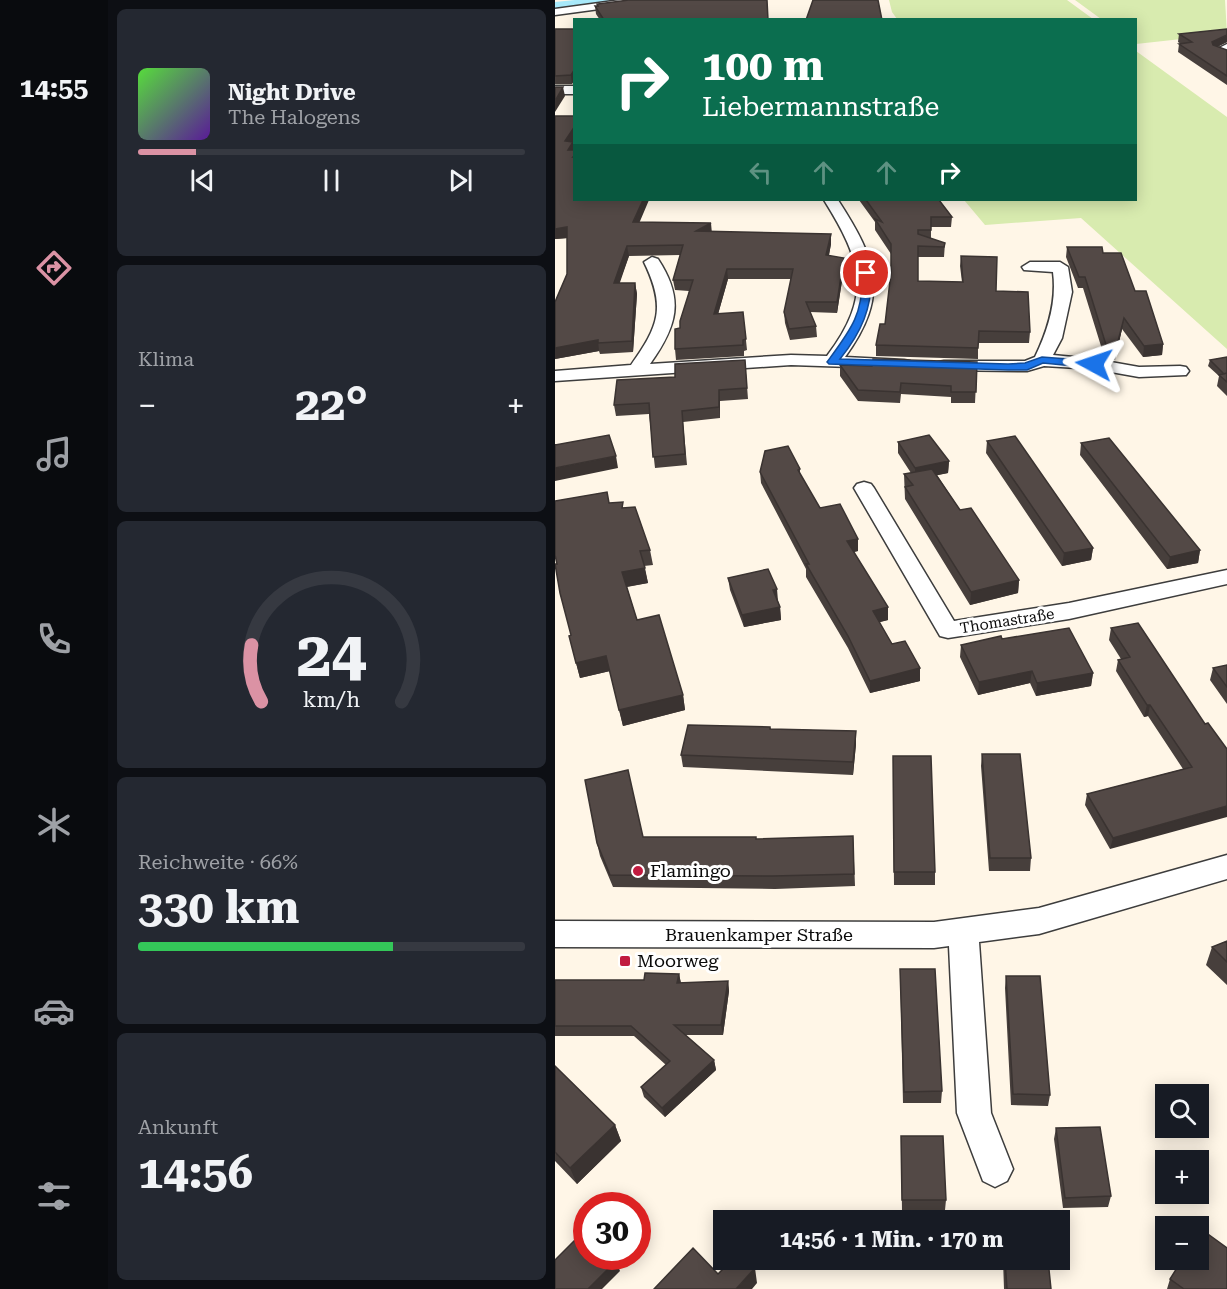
<!DOCTYPE html>
<html lang="de">
<meta charset="utf-8">
<style>
body{margin:0;font-family:"Roboto Serif",serif;background:#242831;color:#f1f3f6;height:100vh;display:flex;flex-direction:column;font-size:22px;white-space:nowrap}
*{box-sizing:border-box;margin:0}
p{font-size:20px;color:#9ea1a6}
.icon{flex:none;width:33px;height:33px;fill:none;stroke:currentColor;stroke-width:2;stroke-linecap:round;stroke-linejoin:round}
.map{position:relative;flex:1;overflow:hidden}
.panel{display:flex;flex-direction:column;gap:9px;padding:9px;background:#0d0f14;width:447px}
.panel>*{flex:none}
.banner{position:absolute;left:18px;top:18px;width:564px;height:183px;border-radius:0px;box-shadow:0 3px 15px #0003;background:#0b6e4f;color:#fff;overflow:hidden}
.buttons{position:absolute;left:600px;top:1084px;display:grid;gap:12px}
.buttons a{display:grid;place-items:center;width:54px;height:54px;border-radius:0px;background:#171b24;box-shadow:0 3px 15px #0003;font-size:30px}
.speed{position:absolute;left:18px;top:1192px;display:flex;gap:12px;font-size:30px;font-weight:700;text-align:center}
.speed>*{display:grid;place-content:center;width:78px;height:78px;border-radius:50%;background:#171b24;box-shadow:0 3px 15px #0003;line-height:1}
.speed .limit{border:9px solid #d22;background:#fff;color:#111}
.pin{position:absolute;display:grid;place-items:center;width:51px;height:51px;color:#fff;margin:-26px;border:3px solid #fff;border-radius:50%;box-shadow:0 2px 6px #0007}
.me{position:absolute;width:66px;margin:-33px;rotate:275deg;stroke-linejoin:round;filter:drop-shadow(0 0 4px #0008)}
.turn{display:flex;align-items:center;gap:21px;height:126px;padding:0 30px;font-size:27px}
.turn .icon{width:78px;height:78px;stroke-width:2.5}
.turn b{display:block;font-size:42px;line-height:51px}
.lanes{display:flex;align-items:center;height:57px;padding:0 30px;background:#0003;justify-content:center;gap:30px;direction:ltr}
.lanes .off{opacity:.35}
.big{font-size:45px;font-weight:700;line-height:1.1}
.panel .widget{flex:1;display:flex;flex-direction:column;justify-content:center;gap:9px;min-width:0;padding:0 21px;border-radius:9px;background:#242831}
.panel .dial{align-items:center;gap:0}
.dial svg{height:156px;overflow:visible;fill:none;stroke:#363941;stroke-width:7;stroke-linecap:round;text-anchor:middle}
.dial text{fill:#f1f3f6;stroke:none}
.song{display:flex;align-items:center;gap:18px}
.cover{width:72px;height:72px;border-radius:9px;background:linear-gradient(135deg,hsl(110 70% 55%),hsl(270 70% 35%))}
.played{height:6px;border-radius:3px;background:linear-gradient(90deg,#db92a4 15%,#363941 15%)}
.keys{display:flex;justify-content:space-around;direction:ltr}
.heat{display:flex;justify-content:space-between;align-items:center;font-size:33px;direction:ltr}
.charge{height:9px;border-radius:4px;background:linear-gradient(90deg,#34c759 66%,#363941 0)}
.trip{position:absolute;left:158px;top:1210px;width:357px;height:60px;border-radius:0px;background:#171b24;box-shadow:0 3px 15px #0003;font-weight:700;line-height:60px;text-align:center}
main{display:flex;flex:1;min-height:0}
.tabs{display:flex;flex-direction:column;width:108px;justify-content:space-around;align-items:center;background:#090b0e;color:#9ea1a6}
.tabs .icon{width:42px;height:42px}
.tabs .active{color:#db92a4}
.tabs b{font-size:27px;color:#f1f3f6}
.map>svg:first-child{display:block}
.green{fill:#d8ebaf}
.lines{fill:none;stroke-linecap:round;stroke-linejoin:round}
.river{fill:#a8e9fa;fill-rule:evenodd}
.minor-casing{stroke:#3d3d3d;stroke-width:3}
.minor{fill:#fff;fill-rule:evenodd}
.wall{fill:#473f3c}
.shaded-wall{fill:#3a3331}
.building{fill:#534946;stroke:#3a3331;stroke-width:1.5}
.route{fill:#1a73e8;stroke:#114b97;stroke-width:1.5}
.poi-dot{fill:#c11b3f;stroke:#fff;stroke-width:2}
.labels{text-anchor:middle;stroke-width:6;stroke-linejoin:round;paint-order:stroke}
.street-label{font-size:15px;fill:#0a0a0a;stroke:#fff}
.near-poi-label{font-size:18px;fill:#0a0a0a;stroke:#fff;text-anchor:start}
.near-street-label{font-size:18px;fill:#0a0a0a;stroke:#fff}
</style>
<main>
<nav class="tabs">
<b>14:55</b>
<svg class="icon active" aria-label="directions" viewBox="0 0 24 24"><path d="M12 3l9 9-9 9-9-9zM9 14v-3h6M13 9l2 2-2 2"/></svg>
<svg class="icon" aria-label="music" viewBox="0 0 24 24"><path d="M9 18V5l10-2v13"/><circle cx="6" cy="18" r="3"/><circle cx="16" cy="16" r="3"/></svg>
<svg class="icon" aria-label="phone" viewBox="0 0 24 24"><path d="M5 4h4l2 5-3 2q2 4 5 5l2-3 5 2v4C11 20 4 13 5 4z"/></svg>
<svg class="icon" aria-label="climate" viewBox="0 0 24 24"><path d="M12 3v18M4 7l16 10M4 17L20 7"/></svg>
<svg class="icon" aria-label="car" viewBox="0 0 24 24"><path d="M5 17H2v-5l4-1 3-4h7l3 4 3 1v5h-3M9 17h6M6 11h13"/><circle cx="7" cy="17" r="2"/><circle cx="17" cy="17" r="2"/></svg>
<svg class="icon" aria-label="filters" viewBox="0 0 24 24"><path d="M4 7h16M4 17h16"/><circle cx="9" cy="7" r="2"/><circle cx="15" cy="17" r="2"/></svg>
</nav>
<section class="panel">
<div class="widget">
<div class="song"><i class="cover"></i><div><b>Night Drive</b><p>The Halogens</p></div></div>
<div class="played"></div>
<div class="keys"><svg class="icon" aria-label="previous" viewBox="0 0 24 24"><path d="M18 5L8 12l10 7zM5 5v14"/></svg><svg class="icon" aria-label="pause" viewBox="0 0 24 24"><path d="M8 5v14M16 5v14"/></svg><svg class="icon" aria-label="next" viewBox="0 0 24 24"><path d="M6 5l10 7-10 7zM19 5v14"/></svg></div>
</div>
<div class="widget"><p>Klima</p>
<div class="heat"><a>−</a><b class="big">22°</b><a>+</a></div>
</div>
<div class="widget dial"><svg viewBox="0 0 100 80">
<path d="M14 69A42 42 0 1 1 86 69"/>
<path d="M14 69A42 42 0 0 1 9 40" stroke="#db92a4"/>
<text x="50" y="56" font-size="32" font-weight="700">24</text>
<text x="50" y="72" font-size="11">km/h</text>
</svg></div>
<div class="widget"><p>Reichweite · 66%</p><b class="big">330 km</b><div class="charge"></div></div>
<div class="widget"><p>Ankunft</p><b class="big">14:56</b></div>
</section>
<div class="map">
<svg width="672" height="1289" viewBox="0 0 672 1289">
<rect width="100%" height="100%" fill="#fff6e7"/>
<path class="green" d="M334,0H512L538,19H342L337,12Z
M520,0H670L672,34L581,44L580,20L546,19Z
M581,51L672,117V349L526,218L430,225L409,200H580Z"/>
<g class="lines">
<path class="river" d="M20,0H77L75,4L68,6L0,14V2Z"/>
<g class="minor-casing">
<path id="minor" d="M66,0H94L89,3L0,15V9Z
M672,44V58L658,51Z
M0,86H20V94H0Z
M269,200H283C322,260 335,295 290,357L349,360L355,361L358,365L355,369L236,365L0,381V371L76,365C104,326 111,307 89,262L97,257L103,259C130,300 122,326 95,364L236,355L272,356C318,295 307,261 269,200Z
M475,262H505L513,267L517,292L507,338L498,355L539,359L584,367L625,366L631,367L634,371L631,375L584,377L539,369L489,366L472,371L383,370L380,366L383,362L389,361H470L480,357C493,330 502,302 498,272L469,270L467,267Z
M309,482L316,484L319,488L399,621L514,603L672,570V584L514,619L393,638L385,636L299,488L302,484Z
M672,855V879L484,934L424,942L436,1113L458,1169L452,1181L440,1187L428,1181L402,1113L394,946L379,948L0,947V921L379,922L484,908Z"/>
</g>
<use href="#minor" class="minor"/>
</g>
<path class="wall" d="M42,4L213,20H45L41,14L40,6H42Z
M0,29H20L17,84H0Z
M624,34L672,42L662,47L672,50V85L623,52L624,44H626L623,42Z
M0,116H20V138L18,141L20,200L84,223L276,244L274,255L289,268L282,313L255,312L261,326L262,337L235,340L230,323L229,312L236,279H173L163,314L188,312L192,350L189,351V356L121,360L120,349L134,291L120,290L118,280L125,255L74,256L64,283H80L82,294L78,352L45,354L44,351L0,359V302L12,274V238L0,239Z
M304,200H384L397,217L396,227H376V239L390,243L389,257H363V281L407,282L405,266L406,256L441,291L475,332L474,343H423V359L321,356V345L330,324L336,272V254L320,230V222Z
M512,247L548,253L580,291L608,344L607,355L588,357L567,329L560,360L550,359L528,288H523L511,257Z
M672,357V396L662,386L664,376L653,366L655,360Z
M190,360L193,399L165,401V418L128,422L132,465L100,468L94,414L61,416L59,405L120,377Z
M422,362L420,403H396V397L346,394L345,403L303,401L285,376V365L317,366Z
M432,441L538,548L536,560L507,566L431,453Z
M343,442L394,461L393,473L382,475L405,510L464,580L463,593L415,605L350,499L349,474L356,473L343,453Z
M526,443L645,550L643,563L612,569L525,455Z
M245,469V474L265,508L303,539V551L299,552L333,620L324,622L337,644L365,681L315,693L293,648L251,577V569L206,483L205,472Z
M54,503L69,508L95,550L98,565L89,566L93,583L72,587L82,620L128,695L130,710L68,726L55,671L25,678L14,636H16Z
M173,578L223,601L225,607L226,620L189,627L175,590Z
M556,628L650,724L672,749L555,849L530,805L532,794L628,769L593,716L589,717L561,671L563,660L566,659L554,640Z
M447,639L538,673L536,686L481,696L475,683L423,695L405,657L406,645Z
M672,665V704L655,680L658,668Z
M215,727L216,729L301,731V744L298,775L128,767L126,755Z
M427,754L476,858L475,871H434L426,766Z
M338,756L380,872V885H339Z
M298,836L300,886L220,889L58,887L45,856L42,843L88,837L201,839Z
M672,941V985L651,965L657,947Z
M345,969L387,1091L386,1103H348Z
M124,974L126,983L173,981L174,991L168,1035H130L159,1060L161,1070L110,1117L89,1097L86,1087L111,1065L79,1036H0V980H89Z
M451,976L495,1095L493,1106L456,1105L450,988Z
M0,1066L60,1125L66,1141L22,1184L0,1161Z
M501,1128L556,1196L553,1207L508,1208L499,1139Z
M346,1136L391,1200L390,1210L347,1211Z
M448,1260H493L496,1289H449Z
M615,1279L672,1289H612Z"/>
<path class="shaded-wall" d="M672,35V42L656,50L657,42Z
M20,69V80L17,84L16,75Z
M8,87L10,96L0,112V101Z
M20,126V138L12,151L10,141Z
M18,142L20,151L13,150Z
M88,200H94L80,233L78,222Z
M156,223L157,234L141,231Z
M12,227L14,238L0,239V229Z
M276,234V244L272,265L271,255Z
M72,246L74,256L61,294L59,283Z
M289,258V268L282,313V302Z
M172,269L173,279L160,325L159,314Z
M80,283L82,294L78,352L77,341Z
M569,318L567,329L560,360L561,349Z
M43,340L44,351L0,359V348Z
M608,344L607,355L588,357L589,346Z
M164,390L165,401V418L164,407Z
M61,456L63,468L0,481V468Z
M394,461L393,473L360,480V468Z
M303,539V551L293,553L292,541Z
M538,548L536,560L507,566L509,553Z
M645,550L643,563L612,569L615,557Z
M90,568L93,583L70,587L67,572Z
M464,580L463,593L415,605L416,592Z
M222,589L223,601L219,602L218,590Z
M225,607L226,620L189,627L187,615Z
M333,607V620L318,624V611Z
M51,656L55,671L25,678L21,663Z
M365,668V681L315,693V681Z
M477,671L475,683L423,695L424,682Z
M538,673L536,686L481,696L482,683Z
M128,695L130,710L68,726L64,710Z
M592,705H595L593,716L589,717Z
M301,731V744L298,775V762Z
M672,806V817L555,849L558,838Z
M124,974L126,984L122,983Z
M173,981L174,991L168,1035L166,1025Z
M159,1060L161,1070L110,1117L107,1108Z
M60,1125L66,1141L22,1184L15,1168Z
M61,1261L65,1271L47,1289H33Z
M200,1268L202,1283L197,1289H181Z"/>
<path class="building" d="M74,0H212L213,20H49L40,6H43L42,4Z
M258,0H323L327,20H251Z
M0,29H20V69L16,75L0,76Z
M672,29V35L657,42L658,45L672,50V76L624,44L637,42L624,34Z
M0,87H8L0,101Z
M0,116H20V126L10,141L18,142L13,150H20V155L18,157H20V200H88L78,222L156,223L141,231L276,234L271,255L289,258L282,302H251L261,326L234,329L229,312L238,269H172L159,314L188,312L191,339L188,340V345L120,349V329L125,328V321L138,280H118L128,245L72,246L59,283H80L77,341L43,343V340L0,348V302L12,274V227L0,229Z
M311,200H384L397,217H376V230H363V234L390,243L389,247L363,246V281L408,282L406,256L442,257L441,291L473,292L475,332L424,331L423,348L321,345L325,324H330L336,272V244L320,219L327,222Z
M512,247H547L548,253H566L580,291H591L608,344L589,346L569,318L561,349L552,348L530,277H524Z
M672,357V373L669,374L655,360Z
M318,359L422,362L421,392H396V386L346,383L345,392L303,390L285,365L317,366Z
M190,360L192,388L164,390V407L127,411L130,454L98,457L94,403L59,405L62,380L120,377V364Z
M672,373V382L664,375Z
M54,435L61,456L0,468V444V445Z
M374,435L394,461L360,468L343,442Z
M460,436L538,548L509,553L432,441Z
M554,438L645,550L615,557L526,443Z
M233,446L245,469L243,470L265,508L285,504L303,539L292,541L333,607L318,611L337,644L350,641L365,668L315,681L293,636L251,564H254L205,472L210,451Z
M377,469L405,510L416,508L464,580L416,592L350,487L358,485L349,474Z
M52,492L54,503L68,502L67,508L80,507L95,550L85,551L90,568L67,572L82,620L104,615L128,695L64,710L51,656L21,663L14,636L16,635L5,593L0,564H2L0,555V501Z
M213,569L222,589L218,590L225,607L187,615L173,578Z
M583,623L650,724L653,723L672,749V806L558,838L532,794L637,767L595,705H592L563,660L575,657L556,628Z
M514,628L538,673L482,683L477,671L424,682L406,645L446,636L447,639Z
M672,665V687L658,668Z
M133,725L215,727V729L301,731L298,762L126,755Z
M427,754H465L476,858H435Z
M338,756H376L380,872H339Z
M73,770L88,837H201V839L298,836L299,874L218,876L55,875L42,843L30,780Z
M672,941V962L657,947Z
M345,969H380L387,1091L349,1092Z
M90,973L124,974L122,983L173,981L166,1025H119L159,1060L107,1108L86,1087L115,1061L76,1026H0V980H89Z
M451,976H485L495,1095L458,1094Z
M0,1066L60,1125L15,1168L0,1152Z
M545,1127L556,1196L510,1198L501,1128Z
M346,1136H388L391,1200H347Z
M448,1213L489,1214L490,1221H448Z
M31,1229L32,1257H58L61,1261L33,1289H0V1260Z
M646,1229L672,1248V1289H629L615,1279L627,1260H644V1232Z
M138,1248L163,1274L177,1260H192L200,1268L181,1289H99Z
M450,1260H493L496,1289H452Z"/>
<path class="route" d="M311,270L316,273C318,307 306,333 285,359L453,364L470,363L487,357L539,361L544,364L539,368L488,363L472,370H453L274,364L272,362C295,331 309,314 307,273Z"/>
<g class="poi-dot">
<circle cx="83" cy="871" r="6"/>
<rect x="64" y="955" width="12" height="12" rx="3"/>
</g>
<g class="labels">
<g class="street-label">
<text transform="translate(452 621) rotate(-9)" y="5">Thomastraße</text>
</g>
<g class="near-poi-label">
<text x="95" y="877">Flamingo</text>
<text x="82" y="967">Moorweg</text>
</g>
<g class="near-street-label">
<text x="204" y="941">Brauenkamper Straße</text>
</g>
</g>
</svg>
<div class="buttons">
<a><svg class="icon" aria-label="search" viewBox="0 0 24 24"><circle cx="10" cy="10" r="6"/><path d="M15 15l6 6"/></svg></a>
<a>+</a>
<a>−</a>
</div>
<div class="speed"><div class="limit">30</div></div>
<div class="pin" style="left:311px;top:273px;background:#d93025"><svg class="icon" aria-label="arrive" viewBox="0 0 24 24"><path d="M6 21V4h12l-3 4 3 4H6"/></svg></div>
<svg class="me" style="left:539px;top:364px" viewBox="-20 -20 40 40"><path d="M0-17L14 15 0 8-14 15z" fill="#1a73e8" stroke="#fff" stroke-width="4"/></svg>
<div class="trip">14:56 · 1 Min. · 170 m</div>
<div class="banner">
<div class="turn"><svg class="icon" aria-label="right" viewBox="0 0 24 24"><path d="M7 20v-9h11M14 6l5 5-5 5"/></svg><div><b>100 m</b>Liebermannstraße</div></div>
<div class="lanes"><svg class="icon off" aria-label="left" viewBox="0 0 24 24"><path d="M17 20v-9H6M10 6l-5 5 5 5"/></svg><svg class="icon off" aria-label="ahead" viewBox="0 0 24 24"><path d="M12 20V5M6 11l6-6 6 6"/></svg><svg class="icon off" aria-label="ahead" viewBox="0 0 24 24"><path d="M12 20V5M6 11l6-6 6 6"/></svg><svg class="icon" aria-label="right" viewBox="0 0 24 24"><path d="M7 20v-9h11M14 6l5 5-5 5"/></svg></div>
</div>
</div>
</main>
